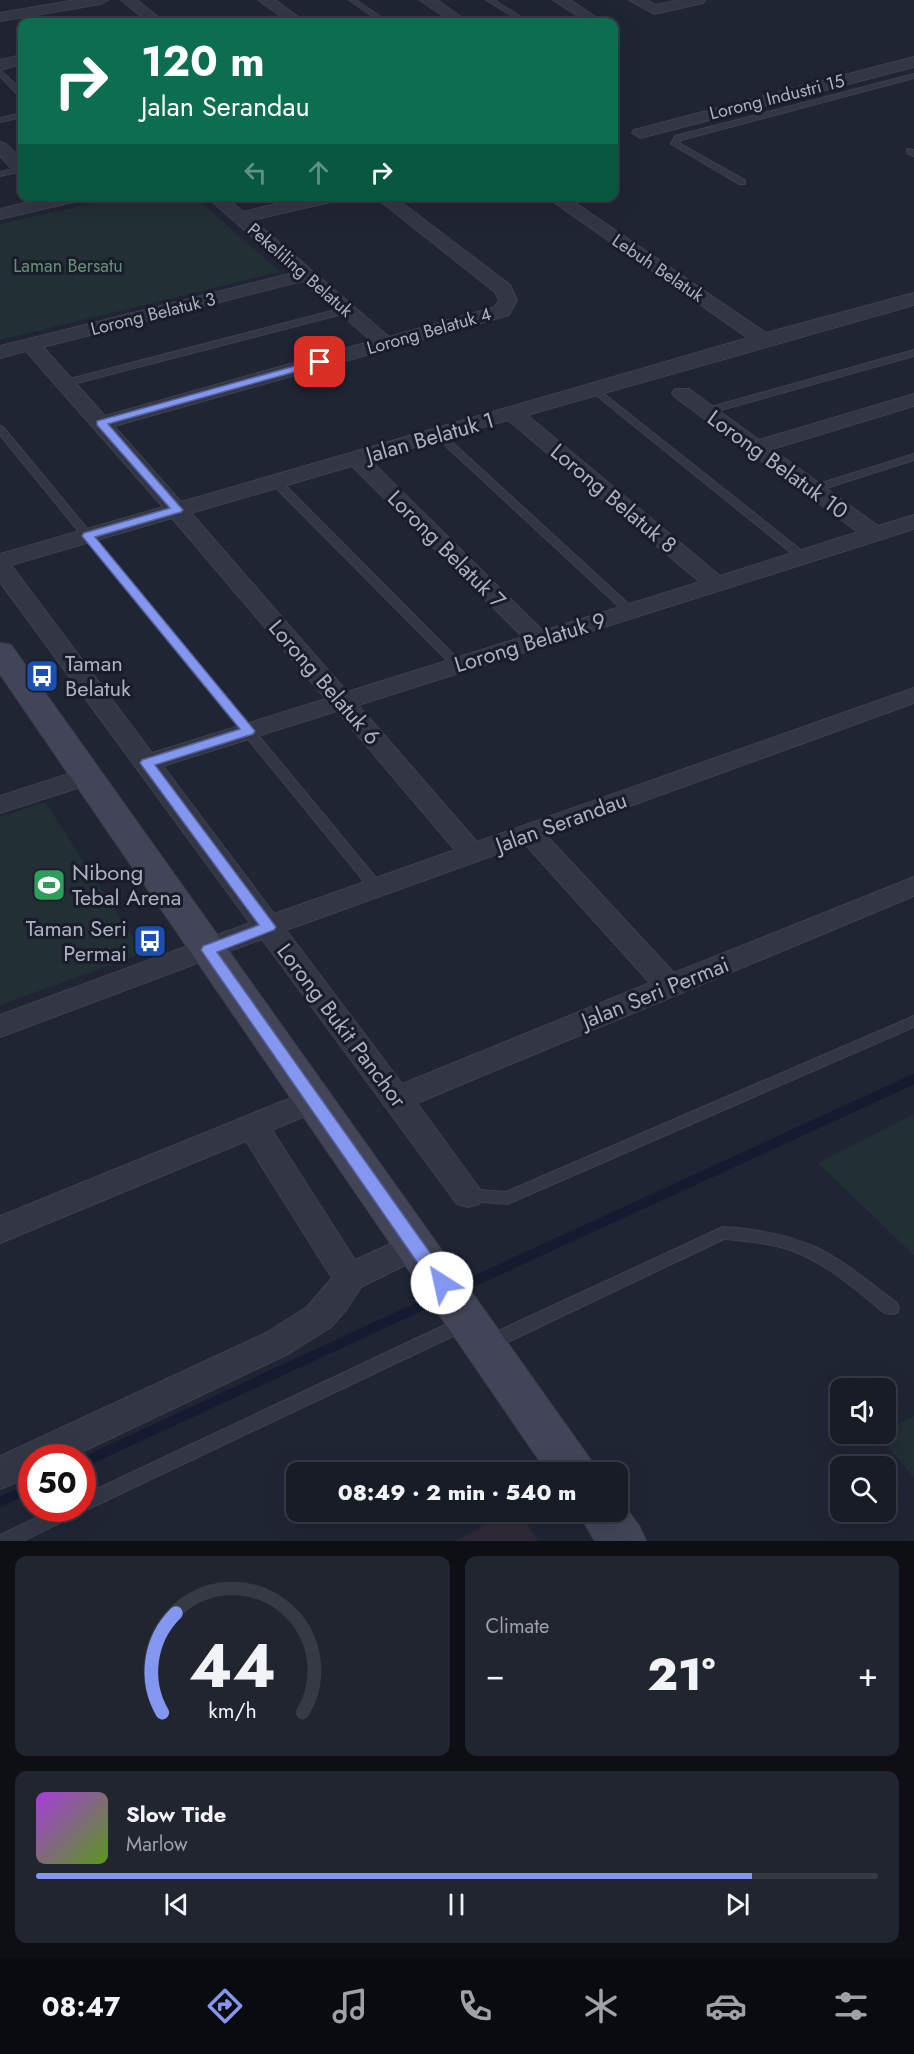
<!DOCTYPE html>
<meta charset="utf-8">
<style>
body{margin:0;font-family:Jost,sans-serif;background:#21252f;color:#f1f3f6;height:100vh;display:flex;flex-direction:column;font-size:22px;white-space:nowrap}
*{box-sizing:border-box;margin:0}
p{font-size:20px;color:#9fa1a7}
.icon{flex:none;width:33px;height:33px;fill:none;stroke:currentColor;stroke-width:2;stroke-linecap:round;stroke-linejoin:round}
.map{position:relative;height:1541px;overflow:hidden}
.drawer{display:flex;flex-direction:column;gap:15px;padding:15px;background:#0d0f15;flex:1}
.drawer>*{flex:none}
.guide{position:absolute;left:18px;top:18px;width:600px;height:183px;border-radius:12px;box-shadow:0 6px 24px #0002,0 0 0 2px #363a44;background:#0b6e4f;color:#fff;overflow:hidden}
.buttons{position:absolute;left:830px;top:1378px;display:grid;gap:12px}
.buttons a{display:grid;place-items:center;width:66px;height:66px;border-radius:12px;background:#181c27;box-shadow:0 6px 24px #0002,0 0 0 2px #363a44;font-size:30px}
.speed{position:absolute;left:18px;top:1444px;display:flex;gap:12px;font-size:30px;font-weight:700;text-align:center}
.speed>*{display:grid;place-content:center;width:78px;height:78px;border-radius:50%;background:#181c27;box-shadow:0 6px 24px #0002,0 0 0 2px #363a44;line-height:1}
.speed .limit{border:9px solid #d22;background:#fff;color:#111}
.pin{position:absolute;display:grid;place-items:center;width:51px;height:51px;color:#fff;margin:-26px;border-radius:12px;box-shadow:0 3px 9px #0006}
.me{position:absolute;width:66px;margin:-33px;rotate:325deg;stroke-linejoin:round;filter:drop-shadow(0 0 4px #0008)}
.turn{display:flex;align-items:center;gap:21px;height:126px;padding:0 24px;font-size:27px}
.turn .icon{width:78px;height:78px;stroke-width:2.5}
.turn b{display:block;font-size:42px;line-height:51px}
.lanes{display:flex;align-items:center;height:57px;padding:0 24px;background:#0003;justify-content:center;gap:30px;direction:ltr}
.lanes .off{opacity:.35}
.big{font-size:45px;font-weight:800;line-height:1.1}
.drawer .card{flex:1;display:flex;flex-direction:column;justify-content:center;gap:9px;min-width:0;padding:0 21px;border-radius:12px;background:#21252f}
.drawer .dial{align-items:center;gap:0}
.dial svg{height:156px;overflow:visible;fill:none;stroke:#363a44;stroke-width:7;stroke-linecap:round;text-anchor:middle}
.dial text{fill:#f1f3f6;stroke:none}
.song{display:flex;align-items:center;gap:18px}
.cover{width:72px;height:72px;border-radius:9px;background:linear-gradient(135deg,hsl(280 70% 55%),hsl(90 70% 35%))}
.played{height:6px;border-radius:3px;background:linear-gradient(90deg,#8497f0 85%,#363a44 85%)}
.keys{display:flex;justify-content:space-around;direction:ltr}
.heat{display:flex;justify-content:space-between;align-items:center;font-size:33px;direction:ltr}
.drawer .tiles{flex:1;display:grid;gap:15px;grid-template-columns:1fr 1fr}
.card:last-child{grid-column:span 2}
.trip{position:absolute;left:286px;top:1462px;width:342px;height:60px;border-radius:12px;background:#181c27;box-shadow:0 6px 24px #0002,0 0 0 2px #363a44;font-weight:800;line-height:60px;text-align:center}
.tabs{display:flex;height:96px;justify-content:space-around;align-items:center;background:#0a0b10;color:#9fa1a7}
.tabs .icon{width:42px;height:42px}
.tabs .active{color:#8497f0}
.tabs b{font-size:27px;color:#f1f3f6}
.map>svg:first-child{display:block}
.medical{fill:#2f2b36}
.green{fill:#222f35}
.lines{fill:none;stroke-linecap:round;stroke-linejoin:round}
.stream{stroke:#151a30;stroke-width:10}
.lane-casing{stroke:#3d404e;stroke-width:2}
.street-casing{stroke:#3d404e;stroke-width:2}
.secondary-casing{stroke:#3d404e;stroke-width:2}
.lane{fill:#333745;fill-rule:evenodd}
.street{fill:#333745;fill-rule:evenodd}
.secondary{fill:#424557;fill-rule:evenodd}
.route{fill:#8497f0;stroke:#56629c;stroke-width:1.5}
.labels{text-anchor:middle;stroke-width:6;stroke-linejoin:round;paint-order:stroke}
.far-street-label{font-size:18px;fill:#adb1c2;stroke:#191c29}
.far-park-label{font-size:18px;fill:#679079;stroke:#191c29}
.street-label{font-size:22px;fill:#adb1c2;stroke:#191c29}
.poi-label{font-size:22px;fill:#adb1c2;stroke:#191c29;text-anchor:start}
</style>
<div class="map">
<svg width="914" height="1541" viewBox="0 0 914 1541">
<rect width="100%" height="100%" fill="#202534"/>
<path class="medical" d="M511,1512H519L538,1541H455Z"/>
<path class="green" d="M125,196L195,197L280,272L0,340V224Z
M45,802L143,953L0,1005V817Z
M914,1114V1255L818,1163Z
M914,1416V1478L877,1434H885V1430Z"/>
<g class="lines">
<path class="stream" d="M457,1289L914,1079
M82,1463L438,1298
M0,1502L32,1487"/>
<g class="lane-casing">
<path id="lane" d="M349,0H356L388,22H381Z
M486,0H494L529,22H522Z
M0,70L22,90V96H19L0,76Z
M914,74V78L681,140L679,143L745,180V184H739L671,144L675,136Z
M22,113V117L0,122V118Z
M907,149L914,150V156L907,153Z
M22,167V171L0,176V172Z
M347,307L351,310L350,312L65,386L60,383L62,381Z
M914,350V356L710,413H704L702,411L704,409Z
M594,386L807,555L808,557L807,559H799L591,391L589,389Z
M0,426L3,427L382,885L383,888L382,891H372L0,435Z
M438,431L441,432L634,609L635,611L634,613H626L435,436V432Z
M914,454V460L817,491H809L808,489L809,487Z
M275,478L279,479L462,663L464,665L462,667H454L271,483V479Z
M914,1016V1027L512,1202L507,1204L469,1201L464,1199L462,1195L464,1191L469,1189L506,1192Z
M723,1227C755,1229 788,1234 817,1248C846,1262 871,1284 897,1303L899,1308L897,1313L891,1314L885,1313C856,1290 828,1264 793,1251C771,1243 747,1241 724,1239L495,1348L489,1350L483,1348L481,1343L483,1338Z
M464,1316L470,1318L472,1323L470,1328L88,1509L80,1511L78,1514L23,1541H0V1535L55,1509H82V1496Z"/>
</g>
<g class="street-casing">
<path id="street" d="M76,0H108L101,4L0,21V13Z
M121,0H137L164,22H148Z
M258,0H275L305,22H289Z
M420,0H437L468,22H452Z
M553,0H570L603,22H587Z
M629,0H646L656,5L679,0H705L703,3L654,14Z
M22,55V64L0,70V60Z
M914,57V67L640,138L632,133L634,130Z
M0,142L6,144L22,160V174L16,173L0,156Z
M52,196H84L82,200L0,219V209Z
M206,196H225L243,212L309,196H341L339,200L253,220L389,337L495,307L499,300L495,292L374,196H393L510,285L517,300L509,315L114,426L181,502L748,338L545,196H565L766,333L914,293V305L527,415L720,576L858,532L675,397L672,393L675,389H689L759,440L914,394V406L772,449L878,526L914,515V529L358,705L477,842L914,688V703L547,836L674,973L914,877V896L417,1103L484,1195L479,1204L468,1207L457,1204L262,939L0,1037V1015L250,923L0,582V554L163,507L26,351L0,358V346L293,273ZM302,281L372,341L105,416L43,347ZM508,420L700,582L543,631L370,460ZM352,466L523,637L347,692L191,513ZM172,518L326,699L152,753L11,565ZM337,711L455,850L274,914L163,766ZM525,844L650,983L402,1084L286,930Z
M87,768L96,770L100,776L96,782L0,813V796Z
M313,1089L324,1092L328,1100L324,1108L272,1130L355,1260L415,1233L426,1237L431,1246L426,1255L361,1287L346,1310L331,1327L290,1353L69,1458H32V1476L0,1489V1456L266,1333L307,1307L332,1278L246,1141L0,1243V1216Z"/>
</g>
<g class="secondary-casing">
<path id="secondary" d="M0,643L11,645L590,1459L597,1473H548L0,674Z
M618,1497L639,1526L646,1541H595L578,1512H618Z"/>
</g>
<use href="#lane" class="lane"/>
<use href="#street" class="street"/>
<use href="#secondary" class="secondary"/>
</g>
<path class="route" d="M320,359L323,360V364L108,424L183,510L181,512L95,537L255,731L253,734L155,765L276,927L274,930L217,952L448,1278L450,1283L448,1288L442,1291L435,1288L201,950L203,946L259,925L140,763L142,760L240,729L82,536L84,533L170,508L97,425V421Z"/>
<defs>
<g id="bus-square" transform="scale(1.725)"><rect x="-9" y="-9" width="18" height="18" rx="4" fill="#1a4fb4" stroke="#191c29"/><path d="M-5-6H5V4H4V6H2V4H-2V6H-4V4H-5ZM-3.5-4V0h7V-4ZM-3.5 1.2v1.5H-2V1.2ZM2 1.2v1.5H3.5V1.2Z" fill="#fff"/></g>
<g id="stadium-square" transform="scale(1.725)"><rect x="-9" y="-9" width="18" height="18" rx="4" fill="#2e9e5b" stroke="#191c29"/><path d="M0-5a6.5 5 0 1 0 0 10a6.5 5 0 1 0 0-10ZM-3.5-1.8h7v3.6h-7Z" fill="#fff"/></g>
</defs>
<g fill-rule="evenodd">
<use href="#bus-square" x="42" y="676"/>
<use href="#stadium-square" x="49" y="885"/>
<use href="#bus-square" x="150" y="941"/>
</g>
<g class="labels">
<g class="far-street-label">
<text transform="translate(777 97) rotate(-14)" y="6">Lorong Industri 15</text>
<text transform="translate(658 268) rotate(34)" y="6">Lebuh Belatuk</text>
<text transform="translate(300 270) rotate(41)" y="6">Pekeliling Belatuk</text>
<text transform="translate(153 314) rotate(-14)" y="6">Lorong Belatuk 3</text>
<text transform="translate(429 331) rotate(-16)" y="6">Lorong Belatuk 4</text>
</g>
<g class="far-park-label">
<text x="68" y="272">Laman Bersatu</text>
</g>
<g class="street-label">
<text transform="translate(430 437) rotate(-16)" y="8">Jalan Belatuk 1</text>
<text transform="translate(778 464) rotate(36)" y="8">Lorong Belatuk 10</text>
<text transform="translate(614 498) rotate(40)" y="8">Lorong Belatuk 8</text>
<text transform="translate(447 549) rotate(45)" y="8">Lorong Belatuk 7</text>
<text transform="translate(530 642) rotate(-17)" y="8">Lorong Belatuk 9</text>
<text transform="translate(325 682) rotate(49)" y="8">Lorong Belatuk 6</text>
<text transform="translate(561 822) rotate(-20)" y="8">Jalan Serandau</text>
<text transform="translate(655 992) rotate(-22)" y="8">Jalan Seri Permai</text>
<text transform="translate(342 1025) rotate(53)" y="8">Lorong Bukit Panchor</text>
</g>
<g class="poi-label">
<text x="65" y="671">Taman<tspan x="65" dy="25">Belatuk</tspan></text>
<text x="72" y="880">Nibong<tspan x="72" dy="25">Tebal Arena</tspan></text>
<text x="127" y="936" text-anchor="end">Taman Seri<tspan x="127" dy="25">Permai</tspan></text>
</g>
</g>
</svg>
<div class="buttons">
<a><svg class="icon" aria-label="sound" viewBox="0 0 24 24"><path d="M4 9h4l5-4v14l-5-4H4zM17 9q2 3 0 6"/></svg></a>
<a><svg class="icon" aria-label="search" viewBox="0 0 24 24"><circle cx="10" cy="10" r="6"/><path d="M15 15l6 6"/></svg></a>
</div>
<div class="speed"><div class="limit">50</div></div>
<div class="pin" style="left:320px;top:362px;background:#d93025"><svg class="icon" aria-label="arrive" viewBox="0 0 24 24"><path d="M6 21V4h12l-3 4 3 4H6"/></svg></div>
<svg class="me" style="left:442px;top:1283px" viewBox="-20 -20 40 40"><circle r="19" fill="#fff"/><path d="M0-13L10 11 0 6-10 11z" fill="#8497f0"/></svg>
<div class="trip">08:49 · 2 min · 540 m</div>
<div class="guide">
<div class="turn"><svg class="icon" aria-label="right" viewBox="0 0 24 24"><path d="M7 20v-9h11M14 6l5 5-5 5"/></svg><div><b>120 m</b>Jalan Serandau</div></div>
<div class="lanes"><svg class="icon off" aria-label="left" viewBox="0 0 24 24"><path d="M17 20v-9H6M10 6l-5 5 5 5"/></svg><svg class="icon off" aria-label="ahead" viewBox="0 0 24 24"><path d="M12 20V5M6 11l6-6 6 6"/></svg><svg class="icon" aria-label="right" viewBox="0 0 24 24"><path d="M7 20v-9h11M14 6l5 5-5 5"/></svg></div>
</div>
</div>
<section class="drawer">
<div class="tiles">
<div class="card dial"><svg viewBox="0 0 100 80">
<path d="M14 69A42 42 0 1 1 86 69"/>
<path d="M14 69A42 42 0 0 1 21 18" stroke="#8497f0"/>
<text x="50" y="56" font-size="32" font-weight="700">44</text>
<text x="50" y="72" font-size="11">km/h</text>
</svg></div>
<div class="card"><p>Climate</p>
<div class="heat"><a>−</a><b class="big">21°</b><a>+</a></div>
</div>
<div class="card">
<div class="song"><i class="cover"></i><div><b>Slow Tide</b><p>Marlow</p></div></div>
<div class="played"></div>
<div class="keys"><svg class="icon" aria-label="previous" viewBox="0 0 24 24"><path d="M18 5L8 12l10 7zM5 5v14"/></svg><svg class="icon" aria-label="pause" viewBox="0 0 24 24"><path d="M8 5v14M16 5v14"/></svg><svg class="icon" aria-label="next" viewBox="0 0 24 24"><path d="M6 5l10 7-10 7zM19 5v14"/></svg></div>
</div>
</div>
</section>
<nav class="tabs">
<b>08:47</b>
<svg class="icon active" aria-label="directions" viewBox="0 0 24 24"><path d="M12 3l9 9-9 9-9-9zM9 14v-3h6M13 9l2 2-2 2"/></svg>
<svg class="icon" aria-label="music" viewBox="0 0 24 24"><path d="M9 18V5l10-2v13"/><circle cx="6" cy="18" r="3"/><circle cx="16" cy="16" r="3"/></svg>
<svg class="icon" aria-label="phone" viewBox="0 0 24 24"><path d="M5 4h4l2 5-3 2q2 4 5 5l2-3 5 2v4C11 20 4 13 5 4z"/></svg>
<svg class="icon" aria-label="climate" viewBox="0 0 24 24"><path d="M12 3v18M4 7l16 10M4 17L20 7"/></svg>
<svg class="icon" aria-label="car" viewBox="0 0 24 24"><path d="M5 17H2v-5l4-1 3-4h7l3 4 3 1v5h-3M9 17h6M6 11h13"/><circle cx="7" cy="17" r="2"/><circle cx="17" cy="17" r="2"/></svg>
<svg class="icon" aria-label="filters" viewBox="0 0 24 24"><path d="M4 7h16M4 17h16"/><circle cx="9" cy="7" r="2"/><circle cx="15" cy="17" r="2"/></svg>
</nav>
